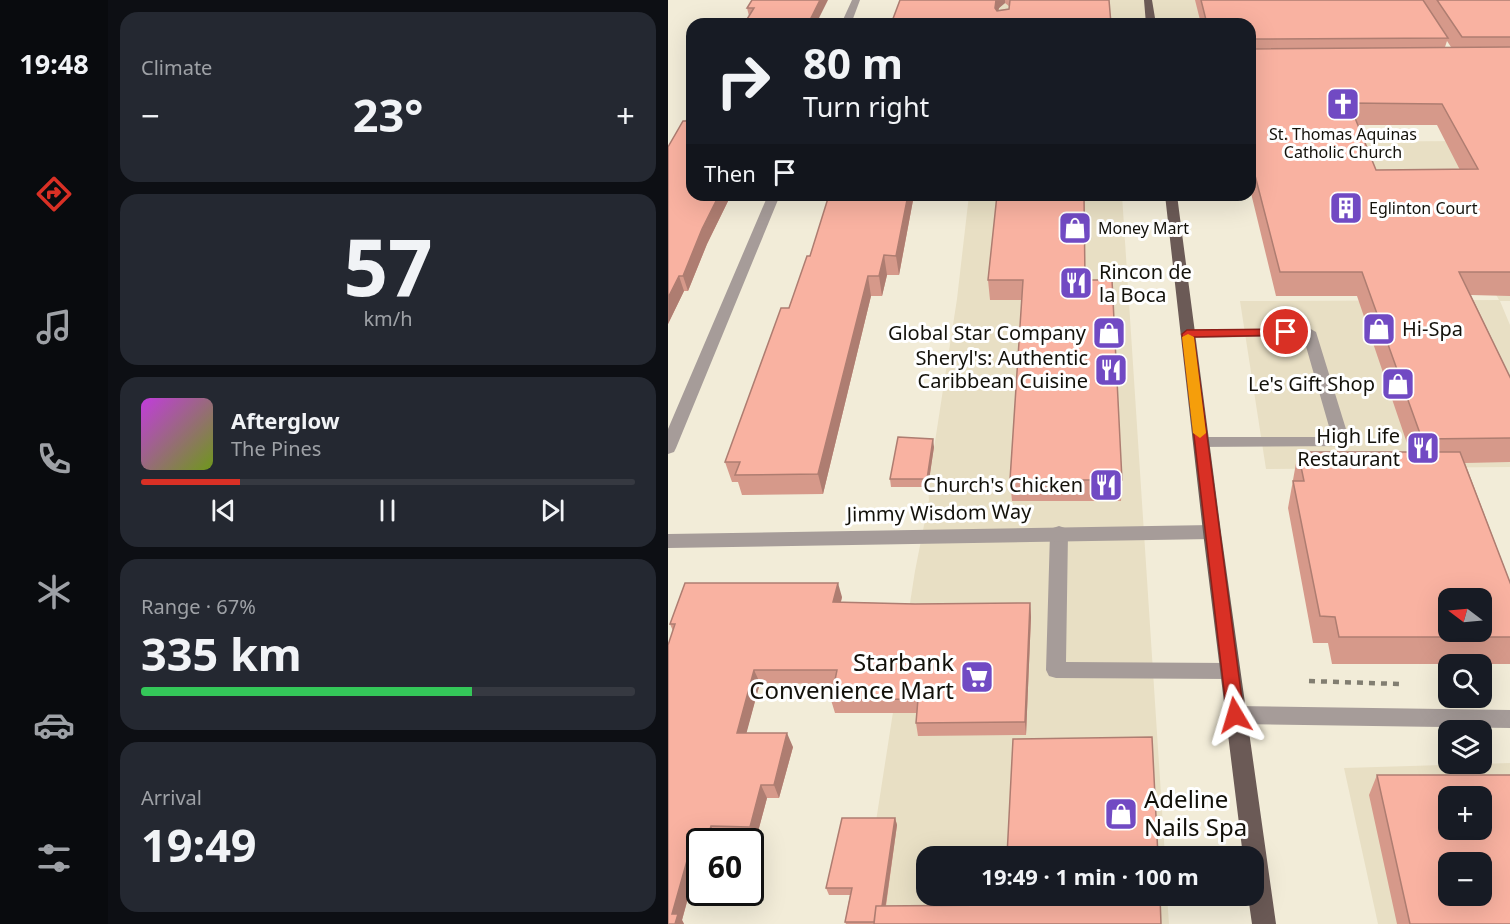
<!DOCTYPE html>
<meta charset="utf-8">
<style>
body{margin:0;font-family:"Noto Sans",sans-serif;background:#242831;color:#f1f3f6;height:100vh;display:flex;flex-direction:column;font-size:22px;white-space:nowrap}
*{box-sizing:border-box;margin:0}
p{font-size:20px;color:#9ea1a6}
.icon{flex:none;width:33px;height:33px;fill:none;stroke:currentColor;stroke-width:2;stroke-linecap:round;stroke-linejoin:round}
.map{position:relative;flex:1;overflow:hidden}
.sheet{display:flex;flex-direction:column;gap:12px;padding:12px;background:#0d0f14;width:560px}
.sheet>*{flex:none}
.banner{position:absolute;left:18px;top:18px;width:570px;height:183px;border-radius:18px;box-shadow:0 6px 24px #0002;background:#171b24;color:#f1f3f6;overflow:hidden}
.needle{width:39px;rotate:286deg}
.tools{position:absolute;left:770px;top:588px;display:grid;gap:12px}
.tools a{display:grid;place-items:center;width:54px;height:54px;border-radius:12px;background:#171b24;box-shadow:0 6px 24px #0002;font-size:30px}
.speed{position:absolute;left:18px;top:828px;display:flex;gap:12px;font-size:30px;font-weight:700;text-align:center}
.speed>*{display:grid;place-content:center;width:78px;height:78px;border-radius:50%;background:#171b24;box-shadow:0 6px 24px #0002;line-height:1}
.speed .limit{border:3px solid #111;border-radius:9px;background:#fff;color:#111}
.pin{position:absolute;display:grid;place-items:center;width:51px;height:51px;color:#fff;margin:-26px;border:3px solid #fff;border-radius:50%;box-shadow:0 2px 6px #0007}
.me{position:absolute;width:66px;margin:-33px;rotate:353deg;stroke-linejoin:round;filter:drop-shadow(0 0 4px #0008)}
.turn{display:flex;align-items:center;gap:21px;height:126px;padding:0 18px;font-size:27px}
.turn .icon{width:78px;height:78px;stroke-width:2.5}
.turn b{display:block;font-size:42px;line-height:51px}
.then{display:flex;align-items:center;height:57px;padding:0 18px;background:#0003;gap:12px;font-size:22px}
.big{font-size:45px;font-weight:700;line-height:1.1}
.sheet .card{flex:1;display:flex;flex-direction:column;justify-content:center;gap:9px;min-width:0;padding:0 21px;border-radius:18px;background:#242831}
.sheet .dial{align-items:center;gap:0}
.dial b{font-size:78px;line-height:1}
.song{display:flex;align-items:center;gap:18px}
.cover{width:72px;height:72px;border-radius:9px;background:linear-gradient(135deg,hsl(290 70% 55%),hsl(80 70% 35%))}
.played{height:6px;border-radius:3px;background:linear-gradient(90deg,#d93025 20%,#363941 20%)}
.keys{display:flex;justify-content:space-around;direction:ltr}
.heat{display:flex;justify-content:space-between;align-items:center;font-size:33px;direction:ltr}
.charge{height:9px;border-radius:4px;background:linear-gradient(90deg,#34c759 67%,#363941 0)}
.trip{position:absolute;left:248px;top:846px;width:348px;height:60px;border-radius:18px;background:#171b24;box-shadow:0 6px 24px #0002;font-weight:700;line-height:60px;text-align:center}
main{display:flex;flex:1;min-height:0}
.tabs{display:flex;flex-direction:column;width:108px;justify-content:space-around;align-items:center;background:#090b0e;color:#9ea1a6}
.tabs .icon{width:42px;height:42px}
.tabs .active{color:#d93025}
.tabs b{font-size:27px;color:#f1f3f6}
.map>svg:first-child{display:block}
.built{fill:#e8dfc4;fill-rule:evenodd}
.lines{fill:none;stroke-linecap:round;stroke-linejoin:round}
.path{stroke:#827e71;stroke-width:4.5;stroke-dasharray:6 6;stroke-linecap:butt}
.service{fill:#a69c99;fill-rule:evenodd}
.minor{fill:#a69c99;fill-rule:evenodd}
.primary{fill:#6b5a56;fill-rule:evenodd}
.wall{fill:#d6998a;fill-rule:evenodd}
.shaded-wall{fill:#ae7d71}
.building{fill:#f9b2a1;stroke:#ae7d71;stroke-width:1.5;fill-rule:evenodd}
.route{fill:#d93025;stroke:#8d1f18;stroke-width:1.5}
.slow{fill:#f59e0b}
.labels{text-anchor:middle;stroke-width:6;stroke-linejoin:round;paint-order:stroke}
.far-poi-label{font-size:16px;fill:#13110a;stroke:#fff;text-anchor:start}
.poi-label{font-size:20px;fill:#13110a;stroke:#fff;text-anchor:end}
.street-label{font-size:20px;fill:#13110a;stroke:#fff}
.near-poi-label{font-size:24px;fill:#13110a;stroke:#fff;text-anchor:end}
</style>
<main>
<nav class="tabs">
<b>19:48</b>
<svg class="icon active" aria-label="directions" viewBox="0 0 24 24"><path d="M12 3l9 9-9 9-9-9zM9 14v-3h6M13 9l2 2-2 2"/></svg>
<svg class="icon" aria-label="music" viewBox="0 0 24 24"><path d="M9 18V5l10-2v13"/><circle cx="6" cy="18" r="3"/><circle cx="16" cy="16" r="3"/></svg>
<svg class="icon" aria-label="phone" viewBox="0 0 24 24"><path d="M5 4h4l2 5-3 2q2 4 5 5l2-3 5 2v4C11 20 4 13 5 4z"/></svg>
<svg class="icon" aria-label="climate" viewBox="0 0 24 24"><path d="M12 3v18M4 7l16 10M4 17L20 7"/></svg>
<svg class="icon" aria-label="car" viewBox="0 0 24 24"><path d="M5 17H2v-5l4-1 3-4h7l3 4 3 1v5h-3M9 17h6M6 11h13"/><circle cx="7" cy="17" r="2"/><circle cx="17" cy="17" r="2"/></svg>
<svg class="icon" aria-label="filters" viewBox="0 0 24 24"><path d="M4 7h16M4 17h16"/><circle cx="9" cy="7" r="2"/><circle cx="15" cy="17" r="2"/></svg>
</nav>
<section class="sheet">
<div class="card"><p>Climate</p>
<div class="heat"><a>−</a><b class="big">23°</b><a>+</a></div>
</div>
<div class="card dial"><b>57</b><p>km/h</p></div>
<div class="card">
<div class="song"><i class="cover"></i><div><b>Afterglow</b><p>The Pines</p></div></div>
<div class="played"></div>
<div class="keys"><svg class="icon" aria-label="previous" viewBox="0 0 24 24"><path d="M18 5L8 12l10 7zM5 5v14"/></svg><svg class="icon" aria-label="pause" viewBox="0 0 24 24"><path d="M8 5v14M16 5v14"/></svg><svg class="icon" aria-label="next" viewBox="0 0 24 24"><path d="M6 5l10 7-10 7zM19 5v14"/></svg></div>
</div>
<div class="card"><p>Range · 67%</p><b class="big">335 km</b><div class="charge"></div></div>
<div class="card"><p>Arrival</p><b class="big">19:49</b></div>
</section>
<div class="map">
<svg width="843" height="924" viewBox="0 0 843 924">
<rect width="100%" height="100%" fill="#f2ecd8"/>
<path class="built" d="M323,0H609L582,24H321Z
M842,73L843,301H832L842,325V467L598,469L572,301L831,300L768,185L582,142L806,141Z
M301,195H454L497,856H258V896H499L501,924H192L247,571L261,500L260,487L289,299Z
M842,763V924H710L676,768ZM780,796H813V830H780ZM780,862H813V896H780Z"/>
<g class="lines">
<path class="path" d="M641,681L731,684"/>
<path class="service" d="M641,328L648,332L682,442L680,446L527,447L525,443L527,439L533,437H664L635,336L519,338L512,334L519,330Z
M391,526L397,528L400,533L398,662L562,663L569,665L572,671L569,677L562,679L388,678L381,676L378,670L382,533L385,528Z"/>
<path class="minor" d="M184,0H192L183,24H173Z
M100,195H112L8,448L6,452L0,454V429Z
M544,525L550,527L553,532L550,537L544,539L0,548V534Z
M567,706L843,710V728L567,724L560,721L557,715L560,709Z"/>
<path class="primary" d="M476,0H484L488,24H478Z
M497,195H509L553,532L608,924H584L580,896H585V856H575L535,532Z"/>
</g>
<path class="wall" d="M84,0L148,24L81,16L79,8Z
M232,0H441L443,24ZM337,3L342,7L341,9L330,10L331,8Z
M527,0H843V296L803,295L843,379V462L797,463L843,585V664H664L660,643H645L620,508L630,452H742L689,296H608L582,189V24H533ZM779,41L783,47H777ZM690,125H769L792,170H708Z
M0,147L24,195H63L39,244L20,291H16L0,324Z
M246,195L231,275H219L214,296H203L155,494L74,495L70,482H64L57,462L142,256Z
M320,280H417L454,480L453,501H344L342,480L354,300H322Z
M266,447L260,487H223L222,479Z
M174,597L173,602L247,604L362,603L363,617L358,735L250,736L248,723L249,713H167L163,700L166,684L92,683L78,733L125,747L111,798H99L88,839H50L49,842H32V856L14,920L16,924H0L5,631L2,624Z
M709,775L843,924H729L701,795Z
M227,818L229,825L218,906L493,924H178L177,922L182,895H161L158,888Z"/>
<path class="shaded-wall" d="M152,0H160L148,24H140Z
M328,0H337V3L331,8L328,24L327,8Z
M51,195H63L39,244L20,291L15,276L34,229Z
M240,195H246L231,275L228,256Z
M216,255L219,275L214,296L211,276Z
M11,276L16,291L0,324V298Z
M200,276L203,296L155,494L150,474Z
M265,439L266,447L260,487L259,479Z
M170,583L174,597L169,616L165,602Z
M362,603L363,617L358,735L357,722Z
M86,670L92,683L75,746L69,733Z
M119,733L125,747L111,798L106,785Z
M93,785L99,798L88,839L82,827Z
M227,818L229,825L215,924L212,922Z
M43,826L50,839L49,842H38Z
M24,843L31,856L14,920L16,924H7L4,914Z"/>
<path class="building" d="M84,0H152L140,24H76L86,8H79Z
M232,0H328L327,8L329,11L341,9L342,0H441L443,24H223Z
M533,0H755L780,38L584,39L582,47V24H539Z
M769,0H843V37H794Z
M582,47L584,49L843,47V272H791L843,379V438L754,439L694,272H612L582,156ZM681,103L774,104L810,169L708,170Z
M24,112V195H51L34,229L15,276H11L0,298V147L15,121H18Z
M161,195H240L228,256L216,255L211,276H200L150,474L67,475L72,462H57L113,308H121L139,256H142Z
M329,195H416L417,280H444L454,480H342L355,280H320Z
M230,437L265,439L259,479H222Z
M630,452H792L843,585V637H671L667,617L652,616L625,481H636ZM780,598H813V632H780Z
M17,583H170L165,602L247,604L362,603L357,722L248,723L250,699L163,700L169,670H86L69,733H119L106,785H93L82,827L43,826L38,842H32V843H24L4,914H10L7,924H0V645L7,624H2Z
M484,737L490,856H339L345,739Z
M709,775H843V924H742ZM780,796H813V830H780ZM780,862H813V896H780Z
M174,818H227L214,906H208L206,922H177L184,888H158Z
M337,896H492L493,924H206L208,906L336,905Z"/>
<path class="route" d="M618,329L624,332L622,335L526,337L576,715L573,720L567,722L561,720L559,715L514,334L519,330Z"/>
<path class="slow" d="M520,334L526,337L538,433L532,438L525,433L514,337Z"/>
<defs>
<g id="church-square" transform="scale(1.725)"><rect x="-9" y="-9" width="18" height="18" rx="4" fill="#714ac3" stroke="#fff"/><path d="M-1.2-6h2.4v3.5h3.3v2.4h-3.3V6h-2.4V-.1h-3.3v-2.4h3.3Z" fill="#fff"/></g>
<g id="building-square" transform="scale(1.725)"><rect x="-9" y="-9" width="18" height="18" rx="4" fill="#714ac3" stroke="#fff"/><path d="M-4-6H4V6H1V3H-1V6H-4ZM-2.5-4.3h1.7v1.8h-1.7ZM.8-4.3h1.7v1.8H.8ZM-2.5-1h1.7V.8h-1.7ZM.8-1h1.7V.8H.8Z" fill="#fff"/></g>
<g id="shop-square" transform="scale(1.725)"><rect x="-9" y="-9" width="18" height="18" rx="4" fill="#714ac3" stroke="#fff"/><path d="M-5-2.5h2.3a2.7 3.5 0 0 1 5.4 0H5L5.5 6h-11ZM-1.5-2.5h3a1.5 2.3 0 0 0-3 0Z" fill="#fff"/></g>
<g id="restaurant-square" transform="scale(1.725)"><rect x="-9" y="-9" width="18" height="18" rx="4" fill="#714ac3" stroke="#fff"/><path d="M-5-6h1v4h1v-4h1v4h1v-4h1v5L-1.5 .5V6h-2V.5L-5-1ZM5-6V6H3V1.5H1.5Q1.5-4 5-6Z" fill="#fff"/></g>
<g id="supermarket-square" transform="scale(1.725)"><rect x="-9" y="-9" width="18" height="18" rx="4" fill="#714ac3" stroke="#fff"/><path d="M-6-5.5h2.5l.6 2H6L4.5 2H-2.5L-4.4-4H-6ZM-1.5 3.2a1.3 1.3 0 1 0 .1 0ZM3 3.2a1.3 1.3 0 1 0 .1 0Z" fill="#fff"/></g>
</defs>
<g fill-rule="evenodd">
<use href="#church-square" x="675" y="104"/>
<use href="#building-square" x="678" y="208"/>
<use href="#shop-square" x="407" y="228"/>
<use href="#restaurant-square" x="408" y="283"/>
<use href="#shop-square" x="711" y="329"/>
<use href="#shop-square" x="441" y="333"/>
<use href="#restaurant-square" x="443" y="370"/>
<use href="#shop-square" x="730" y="384"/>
<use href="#restaurant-square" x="755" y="448"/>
<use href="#restaurant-square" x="438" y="485"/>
<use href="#supermarket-square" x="309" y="677"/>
<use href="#shop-square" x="453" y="814"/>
</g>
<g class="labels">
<g class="far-poi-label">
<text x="675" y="140" text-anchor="middle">St. Thomas Aquinas<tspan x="675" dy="18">Catholic Church</tspan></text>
<text x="701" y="214">Eglinton Court</text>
<text x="430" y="234">Money Mart</text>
</g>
<g class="poi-label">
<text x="431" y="279" text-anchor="start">Rincon de<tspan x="431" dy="23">la Boca</tspan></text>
<text x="734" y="336" text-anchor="start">Hi-Spa</text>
<text x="418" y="340">Global Star Company</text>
<text x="420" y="365">Sheryl's: Authentic<tspan x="420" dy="23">Caribbean Cuisine</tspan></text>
<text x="707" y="391">Le's Gift Shop</text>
<text x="732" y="443">High Life<tspan x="732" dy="23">Restaurant</tspan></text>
<text x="415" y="492">Church's Chicken</text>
</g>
<g class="street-label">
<text transform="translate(271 513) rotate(-1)" y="7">Jimmy Wisdom Way</text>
</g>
<g class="near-poi-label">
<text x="286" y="671">Starbank<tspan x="286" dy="28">Convenience Mart</tspan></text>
<text x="476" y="808" text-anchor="start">Adeline<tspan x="476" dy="28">Nails Spa</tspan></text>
</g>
</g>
</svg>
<div class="tools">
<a><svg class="needle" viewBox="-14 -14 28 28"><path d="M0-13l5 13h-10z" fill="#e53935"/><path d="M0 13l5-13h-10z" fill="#9ea1a6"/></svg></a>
<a><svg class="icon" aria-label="search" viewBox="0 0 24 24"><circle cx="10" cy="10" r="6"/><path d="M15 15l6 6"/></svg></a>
<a><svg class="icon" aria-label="layers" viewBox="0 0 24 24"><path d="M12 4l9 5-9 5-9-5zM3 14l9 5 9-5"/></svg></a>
<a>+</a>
<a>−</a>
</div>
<div class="speed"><div class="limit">60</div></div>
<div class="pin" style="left:618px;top:332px;background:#d93025"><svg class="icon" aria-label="arrive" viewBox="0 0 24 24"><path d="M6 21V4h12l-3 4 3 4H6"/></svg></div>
<svg class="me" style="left:567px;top:715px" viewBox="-20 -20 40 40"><path d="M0-17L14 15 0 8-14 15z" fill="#d93025" stroke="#fff" stroke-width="4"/></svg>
<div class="trip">19:49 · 1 min · 100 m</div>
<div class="banner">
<div class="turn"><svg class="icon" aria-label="right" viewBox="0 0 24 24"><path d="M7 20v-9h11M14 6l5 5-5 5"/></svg><div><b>80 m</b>Turn right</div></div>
<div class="then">Then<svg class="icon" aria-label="arrive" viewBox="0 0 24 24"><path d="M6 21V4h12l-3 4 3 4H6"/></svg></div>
</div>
</div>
</main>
